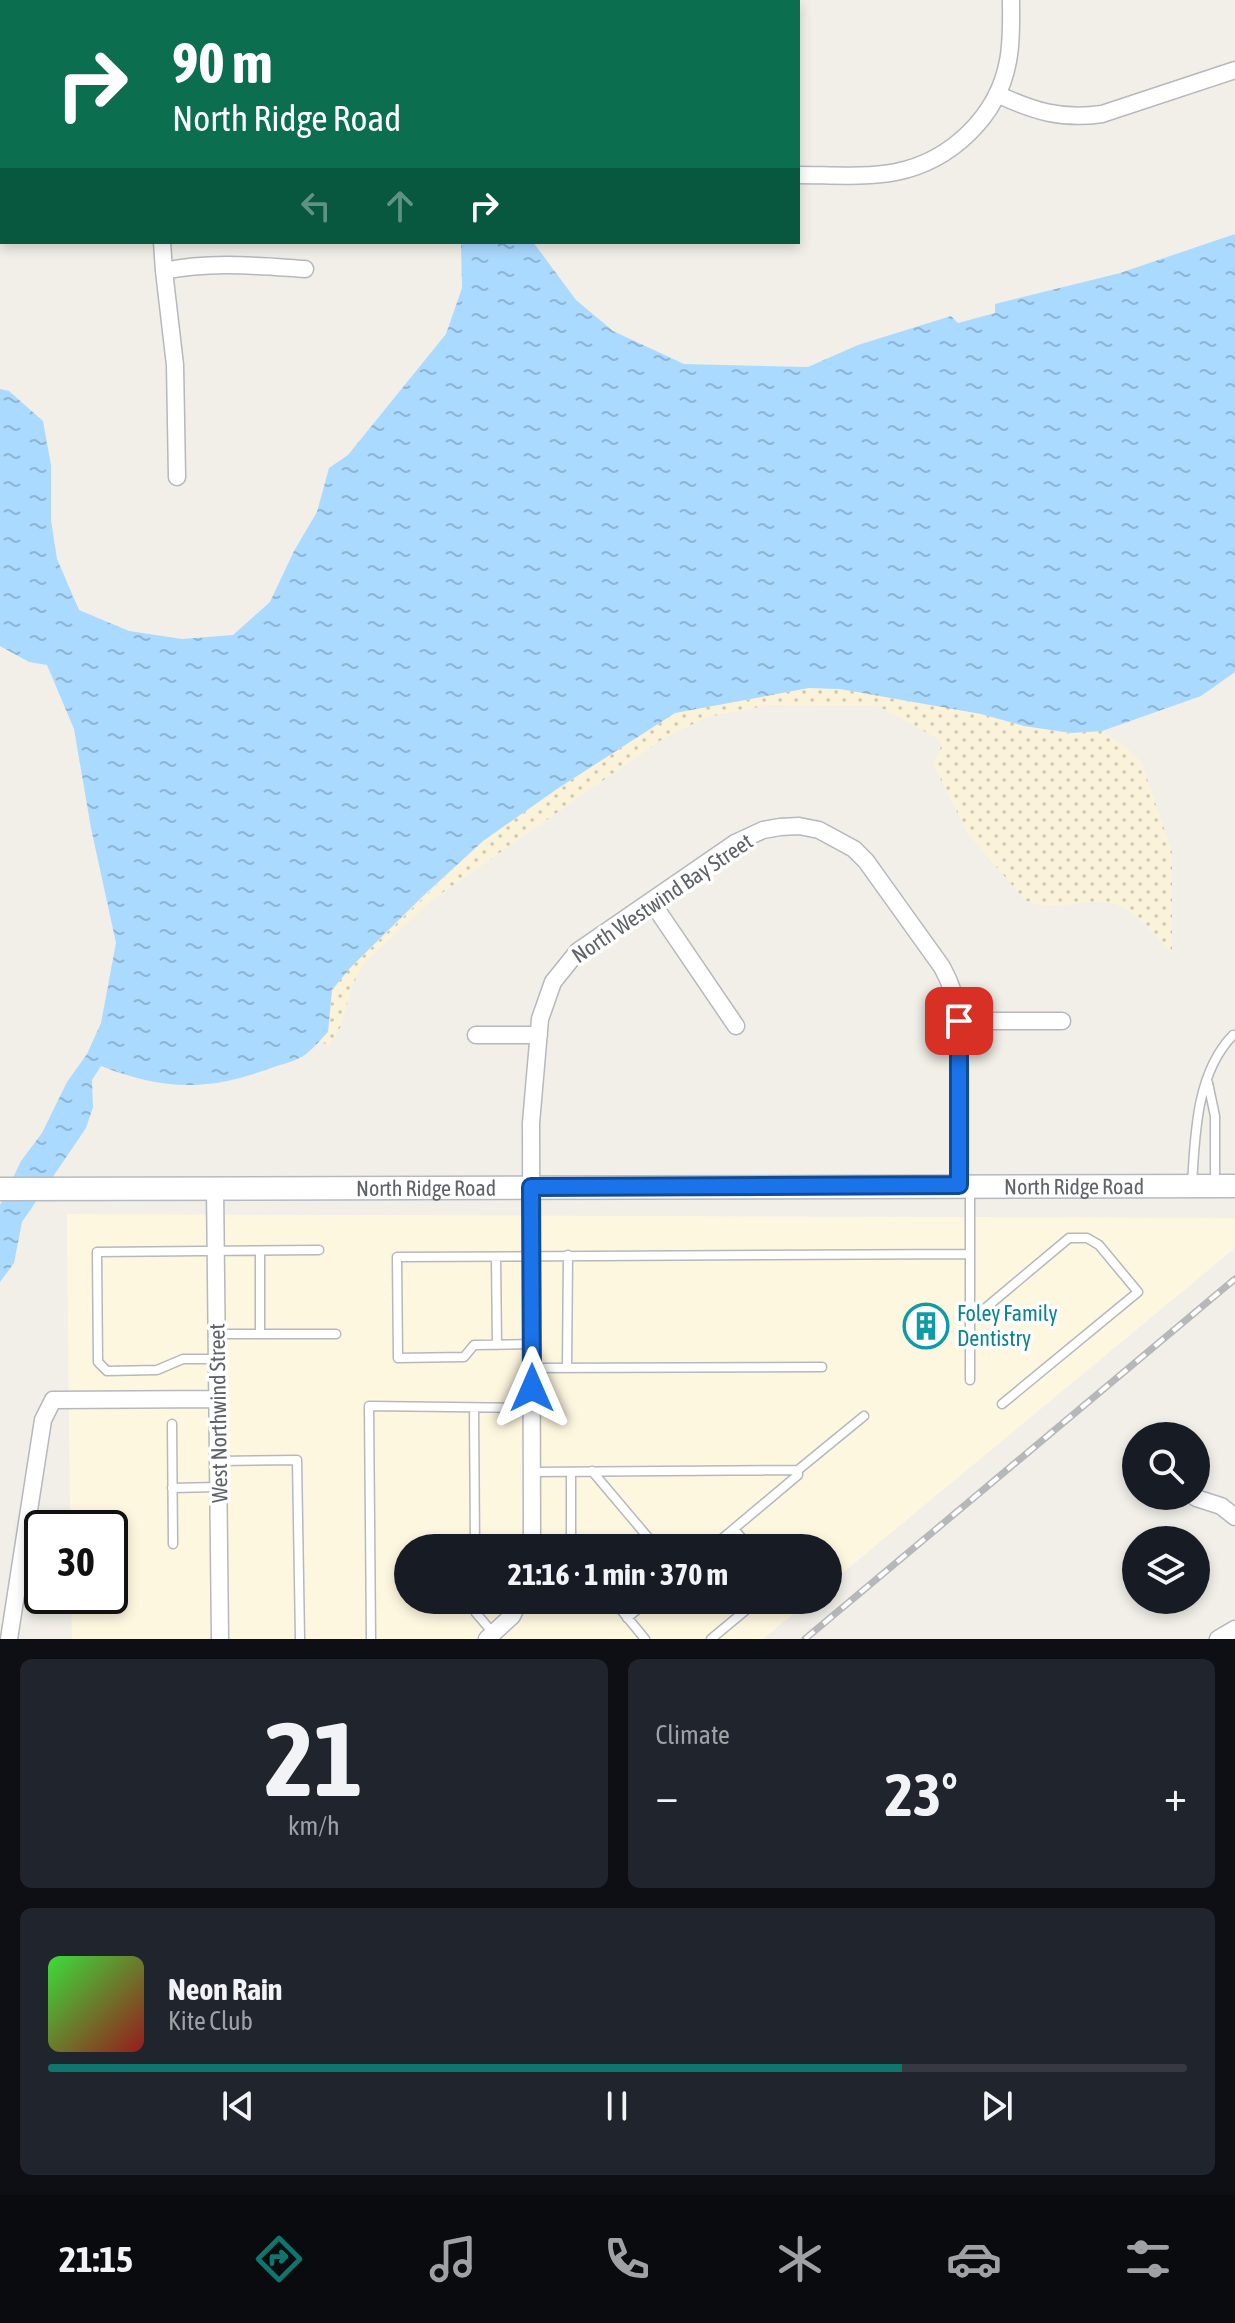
<!DOCTYPE html>
<meta charset="utf-8">
<style>
body{margin:0;font-family:"Asap Condensed",sans-serif;background:#20242c;color:#f1f3f6;height:100vh;display:flex;flex-direction:column;font-size:30px;white-space:nowrap}
*{box-sizing:border-box;margin:0}
p{font-size:26px;color:#9ea1a6}
.icon{flex:none;width:44px;height:44px;fill:none;stroke:currentColor;stroke-width:2;stroke-linecap:round;stroke-linejoin:round}
.map{position:relative;height:1639px;overflow:hidden}
.drawer{display:flex;flex-direction:column;gap:20px;padding:20px;background:#0d0f14;flex:1}
.drawer>*{flex:none}
.hud{position:absolute;left:0px;top:0px;width:800px;height:244px;box-shadow:0 4px 12px #0003;background:#0b6e4f;color:#fff;overflow:hidden}
.controls{position:absolute;left:1122px;top:1422px;display:grid;gap:16px}
.controls a{display:grid;place-items:center;width:88px;height:88px;border-radius:50%;background:#171b24;box-shadow:0 4px 12px #0003;font-size:40px}
.speed{position:absolute;left:24px;top:1510px;display:flex;gap:16px;font-size:40px;font-weight:700;text-align:center}
.speed>*{display:grid;place-content:center;width:104px;height:104px;border-radius:50%;background:#171b24;box-shadow:0 4px 12px #0003;line-height:1}
.speed .limit{border:4px solid #111;border-radius:12px;background:#fff;color:#111}
.pin{position:absolute;display:grid;place-items:center;width:68px;height:68px;color:#fff;margin:-34px;border-radius:16px;box-shadow:0 4px 12px #0006}
.me{position:absolute;width:88px;margin:-44px;rotate:0deg;stroke-linejoin:round;filter:drop-shadow(0 0 6px #0008)}
.turn{display:flex;align-items:center;gap:28px;height:168px;padding:0 40px;font-size:36px}
.turn .icon{width:104px;height:104px;stroke-width:2.5}
.turn b{display:block;font-size:56px;line-height:68px}
.lanes{display:flex;align-items:center;height:76px;padding:0 40px;background:#0003;justify-content:center;gap:40px;direction:ltr}
.lanes .off{opacity:.35}
.big{font-size:60px;font-weight:700;line-height:1.1}
.drawer .card{flex:1;display:flex;flex-direction:column;justify-content:center;gap:12px;min-width:0;padding:0 28px;border-radius:12px;background:#20242c}
.drawer .dial{align-items:center;gap:0}
.dial b{font-size:104px;line-height:1}
.song{display:flex;align-items:center;gap:24px}
.cover{width:96px;height:96px;border-radius:12px;background:linear-gradient(135deg,hsl(120 70% 55%),hsl(0 70% 35%))}
.played{height:8px;border-radius:4px;background:linear-gradient(90deg,#0f766e 75%,#363941 75%)}
.keys{display:flex;justify-content:space-around;direction:ltr}
.heat{display:flex;justify-content:space-between;align-items:center;font-size:44px;direction:ltr}
.drawer .tiles{flex:1;display:grid;gap:20px;grid-template-columns:1fr 1fr}
.card:last-child{grid-column:span 2}
.trip{position:absolute;left:394px;top:1534px;width:448px;height:80px;border-radius:40px;background:#171b24;box-shadow:0 4px 12px #0003;font-weight:700;line-height:80px;text-align:center}
.tab-bar{display:flex;height:128px;justify-content:space-around;align-items:center;background:#090b0e;color:#9ea1a6}
.tab-bar .icon{width:56px;height:56px}
.tab-bar .on{color:#0f766e}
.tab-bar b{font-size:36px;color:#f1f3f6}
.map>svg:first-child{display:block}
.commercial{fill:#fef7e0}
.sand{fill:url(#sand-dots)}
.water{fill:url(#water-ripples)}
.lines{fill:none;stroke-linecap:round;stroke-linejoin:round}
.service-casing{stroke:#b5b8bc;stroke-width:11}
.minor-casing{stroke:#b5b8bc;stroke-width:19}
.secondary-casing{stroke:#b6babf;stroke-width:25}
.service{stroke:#fff;stroke-width:8}
.minor{stroke:#fff;stroke-width:16}
.secondary{stroke:#fff;stroke-width:22}
.rail-casing{stroke:#b6b7b8;stroke-width:7}
.rail{stroke:#fff;stroke-width:4;stroke-dasharray:12;stroke-linecap:butt}
.route-casing{stroke:#114b97;stroke-width:20}
.route{stroke:#1a73e8;stroke-width:14}
.labels{text-anchor:middle;stroke-width:7;stroke-linejoin:round;paint-order:stroke}
.street-label{font-size:22px;fill:#5f6368;stroke:#fff}
.culture-label{font-size:22px;fill:#0d838f;stroke:#fff;text-anchor:start}
</style>
<div class="map">
<svg width="1235" height="1639" viewBox="0 0 1235 1639">
<defs>
<pattern id="sand-dots" width="8" height="8" patternUnits="userSpaceOnUse" patternTransform="scale(2)"><rect width="8" height="8" fill="#fbf3d9"/><path d="M2 2h.1M6 6h.1" fill="none" stroke="#cec8b4" stroke-width="1.8" stroke-linecap="round"/></pattern>
<pattern id="water-ripples" width="26" height="14" patternUnits="userSpaceOnUse" patternTransform="scale(2)"><rect width="26" height="14" fill="#aadaff"/><path d="M2 4q2-2 4 0t4 0M15 11q2-2 4 0t4 0" fill="none" stroke="#8eb4d2"/></pattern>
</defs>
<rect width="100%" height="100%" fill="#f1efe8"/>
<path class="commercial" d="M67,1214L1235,1218V1248L828,1585V1548H408V1600H810L763,1639H72L71,1596H110V1528H70Z"/>
<path class="sand" d="M809,688L840,689L981,714L1024,726L1071,733L1102,731L1126,748L1141,761L1172,852V953C1157,938 1139,914 1120,906C1090,894 1054,915 1025,900L968,834L933,764L941,747L940,740L878,706L769,705L707,717L661,740L432,900L363,964L351,989L341,1026L329,1047L320,1040L329,1032L332,990L350,968L483,841L557,789L675,713Z"/>
<path class="water" d="M441,0H654L432,2Z
M1235,234V672L1201,696L1102,731L1071,733L1024,726L981,714L840,689L809,688L675,713L557,789L483,841L423,896L350,968L332,990L328,1032C321,1039 314,1048 306,1054C297,1061 282,1064 271,1068C208,1091 164,1091 101,1066L92,1080L93,1107L86,1128L22,1222L14,1263L0,1282V1205L21,1161L42,1133L67,1082L87,1054L101,1023L116,943L91,828L74,729L47,665L29,662L0,646V389L9,391L43,421L51,465V520L57,559L79,610L129,631L182,639L233,635L270,602L294,551L317,512L329,468L348,455L446,334L462,288L461,242H533L576,300L613,331L684,364L808,367L858,345L951,316L958,323L995,313V304L1120,273Z"/>
<g class="lines">
<g class="service-casing">
<path id="service" d="M1208,1083L1215,1116V1185
M1192,1185C1195,1135 1196,1073 1233,1035
M970,1190V1380
M260,1251V1334
M496,1257L497,1345
M970,1321L1069,1238H1087L1099,1245L1138,1292L1002,1404
M217,1334H336
M532,1344L474,1345L464,1357L398,1358L397,1257L970,1254
M217,1359H183L157,1370L107,1371L98,1362L97,1252L319,1250
M532,1368L822,1367
M567,1368L568,1255
M474,1408L475,1548
M172,1424L173,1544
M218,1461L297,1460L300,1639
M592,1471L657,1548
M532,1472L798,1470
M172,1488L218,1487
M734,1529L750,1548
M571,1548V1472
M711,1548L798,1475V1470L864,1416
M476,1600V1613L493,1633
M613,1600L645,1639
M627,1618L649,1600
M371,1639L369,1406L532,1408
M711,1639L758,1600"/>
</g>
<g class="minor-casing">
<path id="minor" d="M178,0L183,2
M220,2L221,0
M997,94C1033,111 1062,120 1102,114L1235,70
M798,175C830,175 865,178 896,172C951,161 998,116 1008,61C1012,41 1011,21 1011,0
M162,242L164,271C211,261 258,266 305,269
M164,271L175,365L177,477
M651,901L736,1026
M959,1021H1062
M476,1035H539
M215,1187L220,1639
M1196,1498L1221,1506L1235,1517
M532,1548L531,1123L540,1019L553,982L578,951L735,843L763,830L780,827L799,826L819,830L854,849L866,861L942,967C952,985 957,1001 959,1021V1185
M9,1639L43,1420L53,1400L218,1399
M487,1639L512,1616L520,1600
M1218,1639L1235,1629"/>
</g>
<g class="secondary-casing">
<g id="secondary">
<path id="s1" d="M0,1189L1235,1186"/>
</g>
</g>
<use href="#service" class="service"/>
<use href="#minor" class="minor"/>
<use href="#secondary" class="secondary"/>
<g class="rail-casing">
<path id="rail" d="M805,1639L1235,1279"/>
</g>
<use href="#rail" class="rail"/>
</g>
<g class="lines">
<g class="route-casing">
<path id="route" d="M532,1388L531,1187L959,1185V1021"/>
</g>
<use href="#route" class="route"/>
</g>
<defs>
<g id="building-ring" transform="scale(2.3)"><circle r="9.5" fill="#fff" stroke="#0f9aa8" stroke-width="1.5"/><path d="M-4-6H4V6H1V3H-1V6H-4ZM-2.5-4.3h1.7v1.8h-1.7ZM.8-4.3h1.7v1.8H.8ZM-2.5-1h1.7V.8h-1.7ZM.8-1h1.7V.8H.8Z" fill="#0f9aa8"/></g>
</defs>
<g fill-rule="evenodd">
<use href="#building-ring" x="926" y="1326"/>
</g>
<g class="labels">
<g class="street-label">
<text transform="translate(662 898) rotate(-34)" y="8">North Westwind Bay Street</text>
<text dy="8" stroke="none"><textPath href="#s1" startOffset="1074">North Ridge Road</textPath></text>
<text dy="8" stroke="none"><textPath href="#s1" startOffset="426">North Ridge Road</textPath></text>
<text transform="translate(218 1413) rotate(-91)" y="8">West Northwind Street</text>
</g>
<g class="culture-label">
<text x="957" y="1321">Foley Family<tspan x="957" dy="25">Dentistry</tspan></text>
</g>
</g>
</svg>
<div class="controls">
<a><svg class="icon" aria-label="search" viewBox="0 0 24 24"><circle cx="10" cy="10" r="6"/><path d="M15 15l6 6"/></svg></a>
<a><svg class="icon" aria-label="layers" viewBox="0 0 24 24"><path d="M12 4l9 5-9 5-9-5zM3 14l9 5 9-5"/></svg></a>
</div>
<div class="speed"><div class="limit">30</div></div>
<div class="pin" style="left:959px;top:1021px;background:#d93025"><svg class="icon" aria-label="arrive" viewBox="0 0 24 24"><path d="M6 21V4h12l-3 4 3 4H6"/></svg></div>
<svg class="me" style="left:532px;top:1388px" viewBox="-20 -20 40 40"><path d="M0-17L14 15 0 8-14 15z" fill="#1a73e8" stroke="#fff" stroke-width="4"/></svg>
<div class="trip">21:16 · 1 min · 370 m</div>
<div class="hud">
<div class="turn"><svg class="icon" aria-label="right" viewBox="0 0 24 24"><path d="M7 20v-9h11M14 6l5 5-5 5"/></svg><div><b>90 m</b>North Ridge Road</div></div>
<div class="lanes"><svg class="icon off" aria-label="left" viewBox="0 0 24 24"><path d="M17 20v-9H6M10 6l-5 5 5 5"/></svg><svg class="icon off" aria-label="ahead" viewBox="0 0 24 24"><path d="M12 20V5M6 11l6-6 6 6"/></svg><svg class="icon" aria-label="right" viewBox="0 0 24 24"><path d="M7 20v-9h11M14 6l5 5-5 5"/></svg></div>
</div>
</div>
<section class="drawer">
<div class="tiles">
<div class="card dial"><b>21</b><p>km/h</p></div>
<div class="card"><p>Climate</p>
<div class="heat"><a>−</a><b class="big">23°</b><a>+</a></div>
</div>
<div class="card">
<div class="song"><i class="cover"></i><div><b>Neon Rain</b><p>Kite Club</p></div></div>
<div class="played"></div>
<div class="keys"><svg class="icon" aria-label="previous" viewBox="0 0 24 24"><path d="M18 5L8 12l10 7zM5 5v14"/></svg><svg class="icon" aria-label="pause" viewBox="0 0 24 24"><path d="M8 5v14M16 5v14"/></svg><svg class="icon" aria-label="next" viewBox="0 0 24 24"><path d="M6 5l10 7-10 7zM19 5v14"/></svg></div>
</div>
</div>
</section>
<nav class="tab-bar">
<b>21:15</b>
<svg class="icon on" aria-label="directions" viewBox="0 0 24 24"><path d="M12 3l9 9-9 9-9-9zM9 14v-3h6M13 9l2 2-2 2"/></svg>
<svg class="icon" aria-label="music" viewBox="0 0 24 24"><path d="M9 18V5l10-2v13"/><circle cx="6" cy="18" r="3"/><circle cx="16" cy="16" r="3"/></svg>
<svg class="icon" aria-label="phone" viewBox="0 0 24 24"><path d="M5 4h4l2 5-3 2q2 4 5 5l2-3 5 2v4C11 20 4 13 5 4z"/></svg>
<svg class="icon" aria-label="climate" viewBox="0 0 24 24"><path d="M12 3v18M4 7l16 10M4 17L20 7"/></svg>
<svg class="icon" aria-label="car" viewBox="0 0 24 24"><path d="M5 17H2v-5l4-1 3-4h7l3 4 3 1v5h-3M9 17h6M6 11h13"/><circle cx="7" cy="17" r="2"/><circle cx="17" cy="17" r="2"/></svg>
<svg class="icon" aria-label="filters" viewBox="0 0 24 24"><path d="M4 7h16M4 17h16"/><circle cx="9" cy="7" r="2"/><circle cx="15" cy="17" r="2"/></svg>
</nav>
